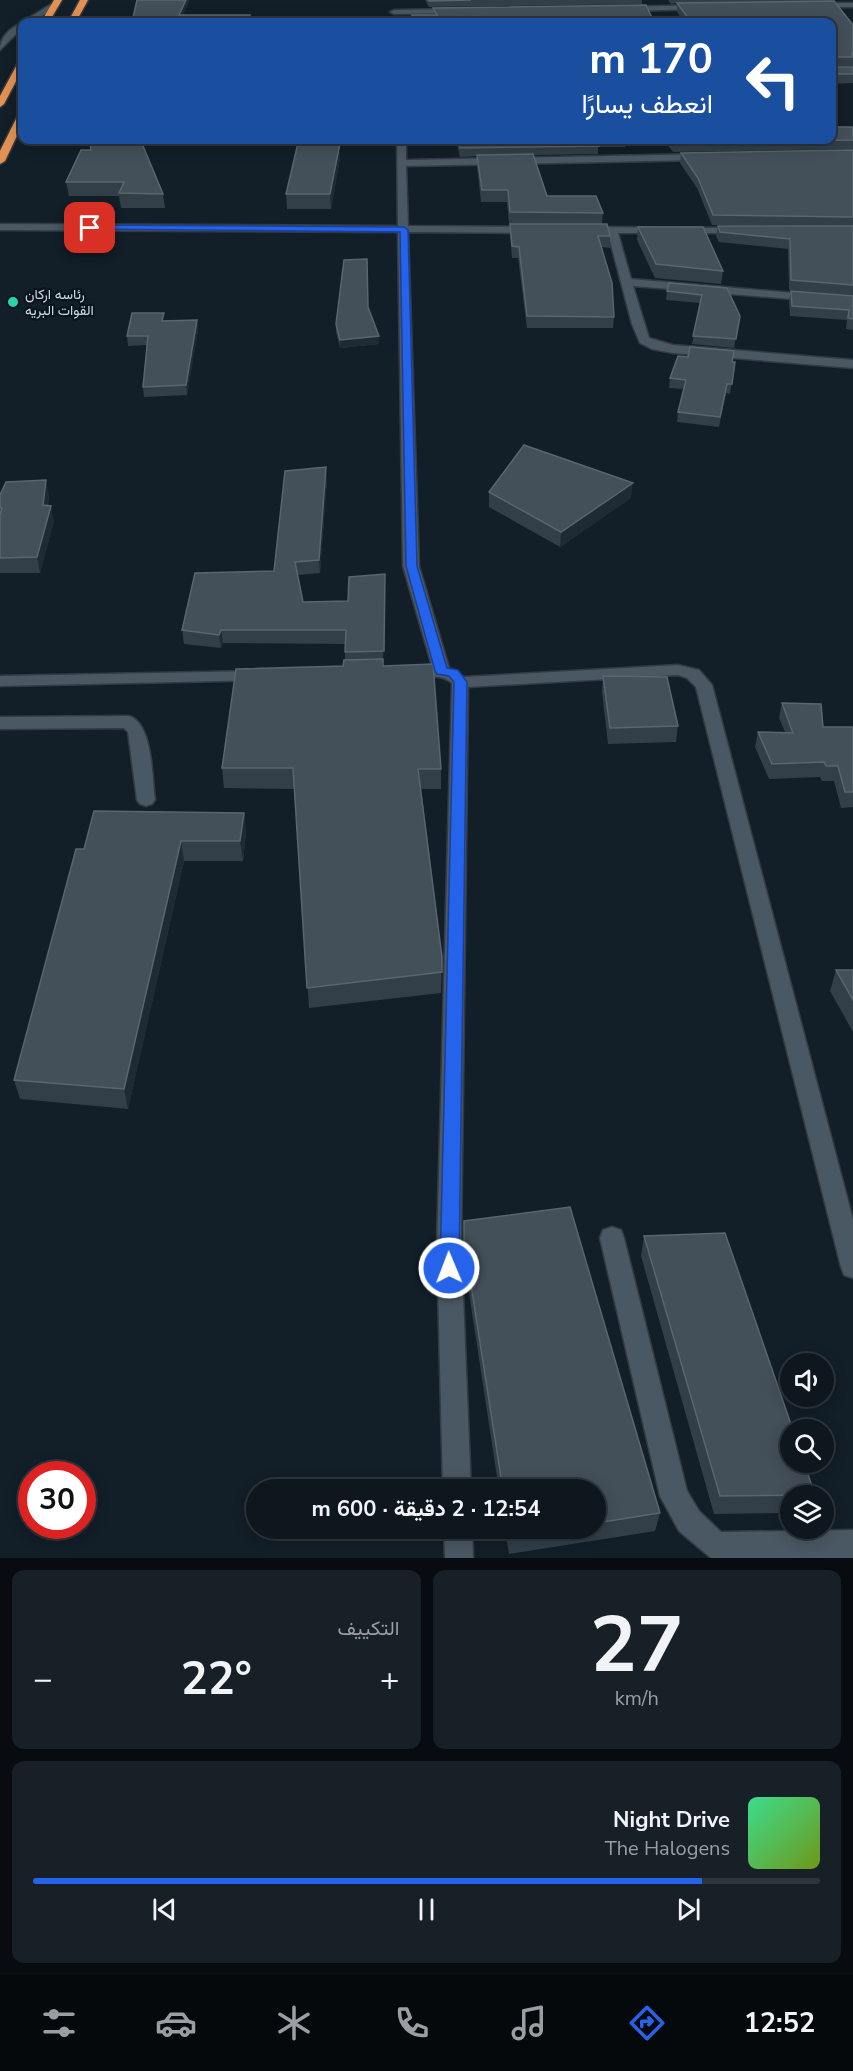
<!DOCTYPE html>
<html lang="ar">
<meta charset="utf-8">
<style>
body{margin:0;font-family:"Nunito Sans",Vazirmatn,sans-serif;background:#171f27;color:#f1f3f6;direction:rtl;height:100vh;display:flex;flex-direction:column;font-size:22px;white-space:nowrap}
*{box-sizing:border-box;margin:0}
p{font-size:20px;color:#9b9fa4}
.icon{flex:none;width:33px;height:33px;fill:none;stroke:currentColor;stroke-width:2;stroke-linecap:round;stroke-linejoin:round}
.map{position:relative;height:1558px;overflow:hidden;direction:ltr}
.details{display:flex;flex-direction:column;gap:12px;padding:12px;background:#080c10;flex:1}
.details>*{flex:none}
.banner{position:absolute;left:18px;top:18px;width:818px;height:126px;border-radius:12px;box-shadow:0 3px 15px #0003,0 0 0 2px #2e353c;direction:rtl;background:#1a4fa0;color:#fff;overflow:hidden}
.buttons{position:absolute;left:780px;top:1353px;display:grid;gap:12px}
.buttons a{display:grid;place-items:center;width:54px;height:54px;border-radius:50%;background:#0e161e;box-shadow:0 3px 15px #0003,0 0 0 2px #2e353c;font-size:30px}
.speed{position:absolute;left:18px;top:1461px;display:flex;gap:12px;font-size:30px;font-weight:700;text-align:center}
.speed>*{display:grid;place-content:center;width:78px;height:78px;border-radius:50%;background:#0e161e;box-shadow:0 3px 15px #0003,0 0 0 2px #2e353c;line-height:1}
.speed .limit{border:9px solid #d22;background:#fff;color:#111}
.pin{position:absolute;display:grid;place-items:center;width:51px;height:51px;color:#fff;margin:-26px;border-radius:12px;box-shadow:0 3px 9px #0006}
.me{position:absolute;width:66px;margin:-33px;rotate:359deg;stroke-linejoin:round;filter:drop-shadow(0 0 4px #0008)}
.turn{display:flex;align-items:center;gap:21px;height:126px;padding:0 24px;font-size:27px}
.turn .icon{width:78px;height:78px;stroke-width:2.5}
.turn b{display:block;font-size:42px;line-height:51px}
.big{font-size:45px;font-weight:700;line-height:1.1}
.details .tile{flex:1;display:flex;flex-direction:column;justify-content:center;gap:9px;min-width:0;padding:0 21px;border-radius:12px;background:#171f27}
.details .dial{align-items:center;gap:0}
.dial b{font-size:78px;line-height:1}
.song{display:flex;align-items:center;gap:18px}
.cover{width:72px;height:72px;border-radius:9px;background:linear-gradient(135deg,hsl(150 70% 55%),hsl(80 70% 35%))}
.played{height:6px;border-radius:3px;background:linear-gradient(90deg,#2563eb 85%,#2e353c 85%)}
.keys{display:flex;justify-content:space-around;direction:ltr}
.heat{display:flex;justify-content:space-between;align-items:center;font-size:33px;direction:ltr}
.details .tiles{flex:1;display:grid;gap:12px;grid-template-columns:1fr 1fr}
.tile:last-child{grid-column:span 2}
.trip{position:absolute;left:246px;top:1479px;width:360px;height:60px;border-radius:30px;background:#0e161e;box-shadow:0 3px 15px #0003,0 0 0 2px #2e353c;font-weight:700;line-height:60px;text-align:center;direction:rtl}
.dock{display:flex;height:96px;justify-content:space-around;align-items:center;background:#06090c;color:#9b9fa4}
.dock .icon{width:42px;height:42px}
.dock .on{color:#2563eb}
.dock b{font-size:27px;color:#f1f3f6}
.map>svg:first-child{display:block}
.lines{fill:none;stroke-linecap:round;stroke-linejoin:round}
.minor-casing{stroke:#333a42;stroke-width:3}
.highway-casing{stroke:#333a42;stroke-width:3}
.minor{fill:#4a5863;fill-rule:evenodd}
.highway{fill:#e29152;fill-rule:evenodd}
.wall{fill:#323f48}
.shaded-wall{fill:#1e2b35}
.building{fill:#434f59;stroke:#5a656e;stroke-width:1.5}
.route{fill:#2563eb;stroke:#184099;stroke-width:1.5}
.poi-dot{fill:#27d5ad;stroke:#09151e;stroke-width:2}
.labels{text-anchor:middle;stroke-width:4.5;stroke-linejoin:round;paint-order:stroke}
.far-poi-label{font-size:14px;fill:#d2dae1;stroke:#09151e;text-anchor:start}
</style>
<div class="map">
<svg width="853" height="1558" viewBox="0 0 853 1558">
<rect width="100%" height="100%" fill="#121e28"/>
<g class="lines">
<g class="minor-casing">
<path id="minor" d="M813,3H853V7H810V3Z
M50,5L57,7L31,22H22Z
M701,5L705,7L704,9L624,11L620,9L624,7Z
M458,9L462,11L461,13L394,14L390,12L394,10Z
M22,23V28L0,50C0,37 10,28 22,23Z
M397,140H406V160L702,154L707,157L702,160L406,166L408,226L535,227L540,230L535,233L408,232L419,566L449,668L464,677L678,665L699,670L712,685L853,1220V1278L844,1275L841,1267L696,687L687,678L678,675L468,687L461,1245L471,1490H443L437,1245L452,683C436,669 412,684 402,672L410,667L432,666L403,566L398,232L0,230V224L398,226Z
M584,227L746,228L747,230L742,233H618L631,279L853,298V304L633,286L649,338L673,345L853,360V368L673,353L652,349L640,343L632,324L608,233L580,232L579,230Z
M259,671L265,672L267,676L265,680L0,686V676Z
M129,716C153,723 152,779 155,800L152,804L146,806L140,804L137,800L128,732L124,728L0,729V717Z
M612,1227L621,1230L624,1238L687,1491L699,1511L721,1532L853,1530V1558H711L679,1531L660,1496L600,1238L603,1230Z
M444,1528H472L473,1558H445Z"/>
</g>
<g class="highway-casing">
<path id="highway" d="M54,0H62L49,22H41Z
M80,0H88L76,22H68Z
M19,61H22V70L4,104L0,107V96Z
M22,114V125L5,161L0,164V151L17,117Z"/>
</g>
<use href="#minor" class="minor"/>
<use href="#highway" class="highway"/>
</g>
<path class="wall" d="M425,0H642V4L429,7Z
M668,0H834L853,25V66H831L833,67H853V83L831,84V22H684L677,12V3L671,4Z
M834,127H853V149L673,152L664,140H831Z
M439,140H626L625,147H598V154L533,155L547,196L603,213L602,224L610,236V248L602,247L614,317L613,328H527L518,258H512L510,235V224H509L507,202H481L477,167V156L460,157L457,145H439Z
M340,143V158L331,209H287L286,194Z
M81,150L163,194L165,208H121L119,196H69L66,182Z
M853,150V330L846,329L847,320L790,316L789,301L791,291L833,294L789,290L788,249L719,242L716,236L718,226H839L712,225L697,188L680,163L681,153Z
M638,227L723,271L721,284L655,278L637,240Z
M727,288L740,316L734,348L692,344L700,303L666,300L667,291Z
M368,307L379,344L340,348L336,332V324Z
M197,320L198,330L187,395L144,397L143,387L147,345L128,346L127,336L165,321Z
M732,362H735L730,394L726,393L719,427L677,422L678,412L684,389L669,388L670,378Z
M327,480L320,573L298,575L303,602L348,601L385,588L383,665L441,769V789H421L442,957L441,993L309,1008L294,789L224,788L222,768L343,666L345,660V644L223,643L221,648L184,644L182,630L274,571Z
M489,492L631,498L560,547L489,507Z
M0,495H49L48,506L54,521L40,573H0Z
M603,676L678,726L676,742L608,744L602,692Z
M782,703L823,727H853V807L841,808L834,781H822L820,777L769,779L755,747L758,732H785L779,718Z
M244,813L246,833L243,861H184L128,1109L20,1099L14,1080L84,849Z
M836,970H853V1032L830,991Z
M464,1221L660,1513L655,1531L509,1554L505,1528H596V1490H499L464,1260Z
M644,1236L815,1495V1496H790V1513L714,1514L641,1256Z"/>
<path class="shaded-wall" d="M186,0H190L180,22L179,15Z
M340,143V158L331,209L330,194Z
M197,320L198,330L187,395L186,385Z
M379,336V344L340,348V340Z
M326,467L327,480L320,573L319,560Z
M46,480L49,495L46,520L43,505Z
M633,483L631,498L560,547L561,532Z
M51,506L54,521L40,573L37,557Z
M221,630L223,643L221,648L219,635Z
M244,813L246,833L243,861L240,841Z
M181,841L184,861L128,1109L124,1089Z"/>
<path class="building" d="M137,0H186L179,15H250L248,22H132Z
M428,0H471L429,1Z
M834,1L853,25V53H852L853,57H833L831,62V22H691L677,3Z
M646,5L654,22H412V15H437L433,8Z
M831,65L833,67H853V74H831Z
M831,124L834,127H853V140L674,143L671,140H831Z
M458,140H595L599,146L460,148Z
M141,141L163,194L119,193L124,182H66L81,150H91L90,143Z
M298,143H340L330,194H286Z
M853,150V217L713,215L698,178L681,153Z
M533,154L547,196H596L603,213L510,212L508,190H482L477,155Z
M510,224H607L610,236H598L612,283L614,317L527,316L519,247L512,246Z
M718,226H853V285L791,280L790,239L720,232Z
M638,227H703L723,271L656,264Z
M367,259L368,307L379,336L340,340L336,324L344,260Z
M669,283L727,288L740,316L736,339L693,336L702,295L667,291Z
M791,291L853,296V319L848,318L849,310L792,306Z
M132,313H164L162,321L197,320L186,385L143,387L148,336H127Z
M690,347L734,351L732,362H735L732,384H727L720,417L678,412L686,380L670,378L678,356L688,357Z
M524,445L633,483L561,532L489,492Z
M326,467L319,560L295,562L303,602L348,601L349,577L385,574L384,651L345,652L346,630H221L219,635L182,630L195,573L274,571L285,471Z
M46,480L43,505L51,506L37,557L0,558V515L2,508H0V495L6,482Z
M383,659V666L433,664L441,769H418L442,957V972L307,988L293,768H222L236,669L343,666L344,660Z
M603,676L667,677L678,726L610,728Z
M782,703L821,704L823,727H853V792H845L838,766H826L824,762L772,764L758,732L793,733Z
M94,811L244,813L240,841H181L124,1089L14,1080L76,849H84Z
M836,970H853V1000Z
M570,1207L660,1513L596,1523V1490H503L464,1240V1221Z
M725,1233L793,1430H790V1462H804L815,1495L720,1496L644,1236Z
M509,1528H561L511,1536Z"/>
<path class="route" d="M90,225L404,227L408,230L417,566L447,668L458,670L467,682L459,1268L456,1274L449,1276L443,1274L440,1268L454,682L449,676L437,674L435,671L406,566L400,232L87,229V226Z"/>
<circle class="poi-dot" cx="13" cy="302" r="6"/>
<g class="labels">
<g class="far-poi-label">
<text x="25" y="299">رئاسه اركان<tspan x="25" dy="16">القوات البريه</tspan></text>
</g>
</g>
</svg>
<div class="buttons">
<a><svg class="icon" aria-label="sound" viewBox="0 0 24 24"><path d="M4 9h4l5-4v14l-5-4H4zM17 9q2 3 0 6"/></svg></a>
<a><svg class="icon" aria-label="search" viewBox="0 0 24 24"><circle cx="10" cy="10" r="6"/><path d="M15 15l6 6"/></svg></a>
<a><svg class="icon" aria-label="layers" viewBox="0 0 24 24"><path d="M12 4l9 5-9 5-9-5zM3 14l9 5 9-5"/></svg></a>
</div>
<div class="speed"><div class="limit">30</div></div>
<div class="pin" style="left:90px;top:228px;background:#d93025"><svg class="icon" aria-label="arrive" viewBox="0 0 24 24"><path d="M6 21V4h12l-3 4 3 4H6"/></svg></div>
<svg class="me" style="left:449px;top:1268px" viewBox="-20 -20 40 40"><circle r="17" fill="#2563eb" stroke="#fff" stroke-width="3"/><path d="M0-11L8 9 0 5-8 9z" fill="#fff"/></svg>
<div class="trip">12:54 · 2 دقيقة · 600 m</div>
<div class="banner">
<div class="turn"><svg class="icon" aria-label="left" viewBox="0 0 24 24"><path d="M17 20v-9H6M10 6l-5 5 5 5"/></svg><div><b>170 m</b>انعطف يسارًا</div></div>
</div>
</div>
<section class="details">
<div class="tiles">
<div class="tile dial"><b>27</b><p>km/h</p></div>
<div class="tile"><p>التكييف</p>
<div class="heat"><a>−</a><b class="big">22°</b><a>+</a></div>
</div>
<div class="tile">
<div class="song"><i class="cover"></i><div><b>Night Drive</b><p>The Halogens</p></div></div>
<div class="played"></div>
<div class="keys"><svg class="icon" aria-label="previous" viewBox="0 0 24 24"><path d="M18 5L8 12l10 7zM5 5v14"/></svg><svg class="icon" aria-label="pause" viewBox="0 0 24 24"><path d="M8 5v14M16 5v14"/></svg><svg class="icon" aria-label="next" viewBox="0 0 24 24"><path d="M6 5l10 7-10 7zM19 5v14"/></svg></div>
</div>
</div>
</section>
<nav class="dock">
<b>12:52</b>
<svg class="icon on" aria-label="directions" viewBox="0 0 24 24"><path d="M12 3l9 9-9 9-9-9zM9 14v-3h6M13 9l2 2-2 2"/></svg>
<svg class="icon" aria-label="music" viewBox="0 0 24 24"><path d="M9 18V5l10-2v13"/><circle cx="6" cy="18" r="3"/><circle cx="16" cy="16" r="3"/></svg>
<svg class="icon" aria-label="phone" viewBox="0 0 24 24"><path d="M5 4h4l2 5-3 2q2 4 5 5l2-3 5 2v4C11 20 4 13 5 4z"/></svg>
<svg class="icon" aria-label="climate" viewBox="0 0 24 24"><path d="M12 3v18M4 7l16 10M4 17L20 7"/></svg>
<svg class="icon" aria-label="car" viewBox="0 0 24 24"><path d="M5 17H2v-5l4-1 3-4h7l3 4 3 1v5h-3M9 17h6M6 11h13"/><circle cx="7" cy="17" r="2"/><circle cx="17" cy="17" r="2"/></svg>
<svg class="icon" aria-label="filters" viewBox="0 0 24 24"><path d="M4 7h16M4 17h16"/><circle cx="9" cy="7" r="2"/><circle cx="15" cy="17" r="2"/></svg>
</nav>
